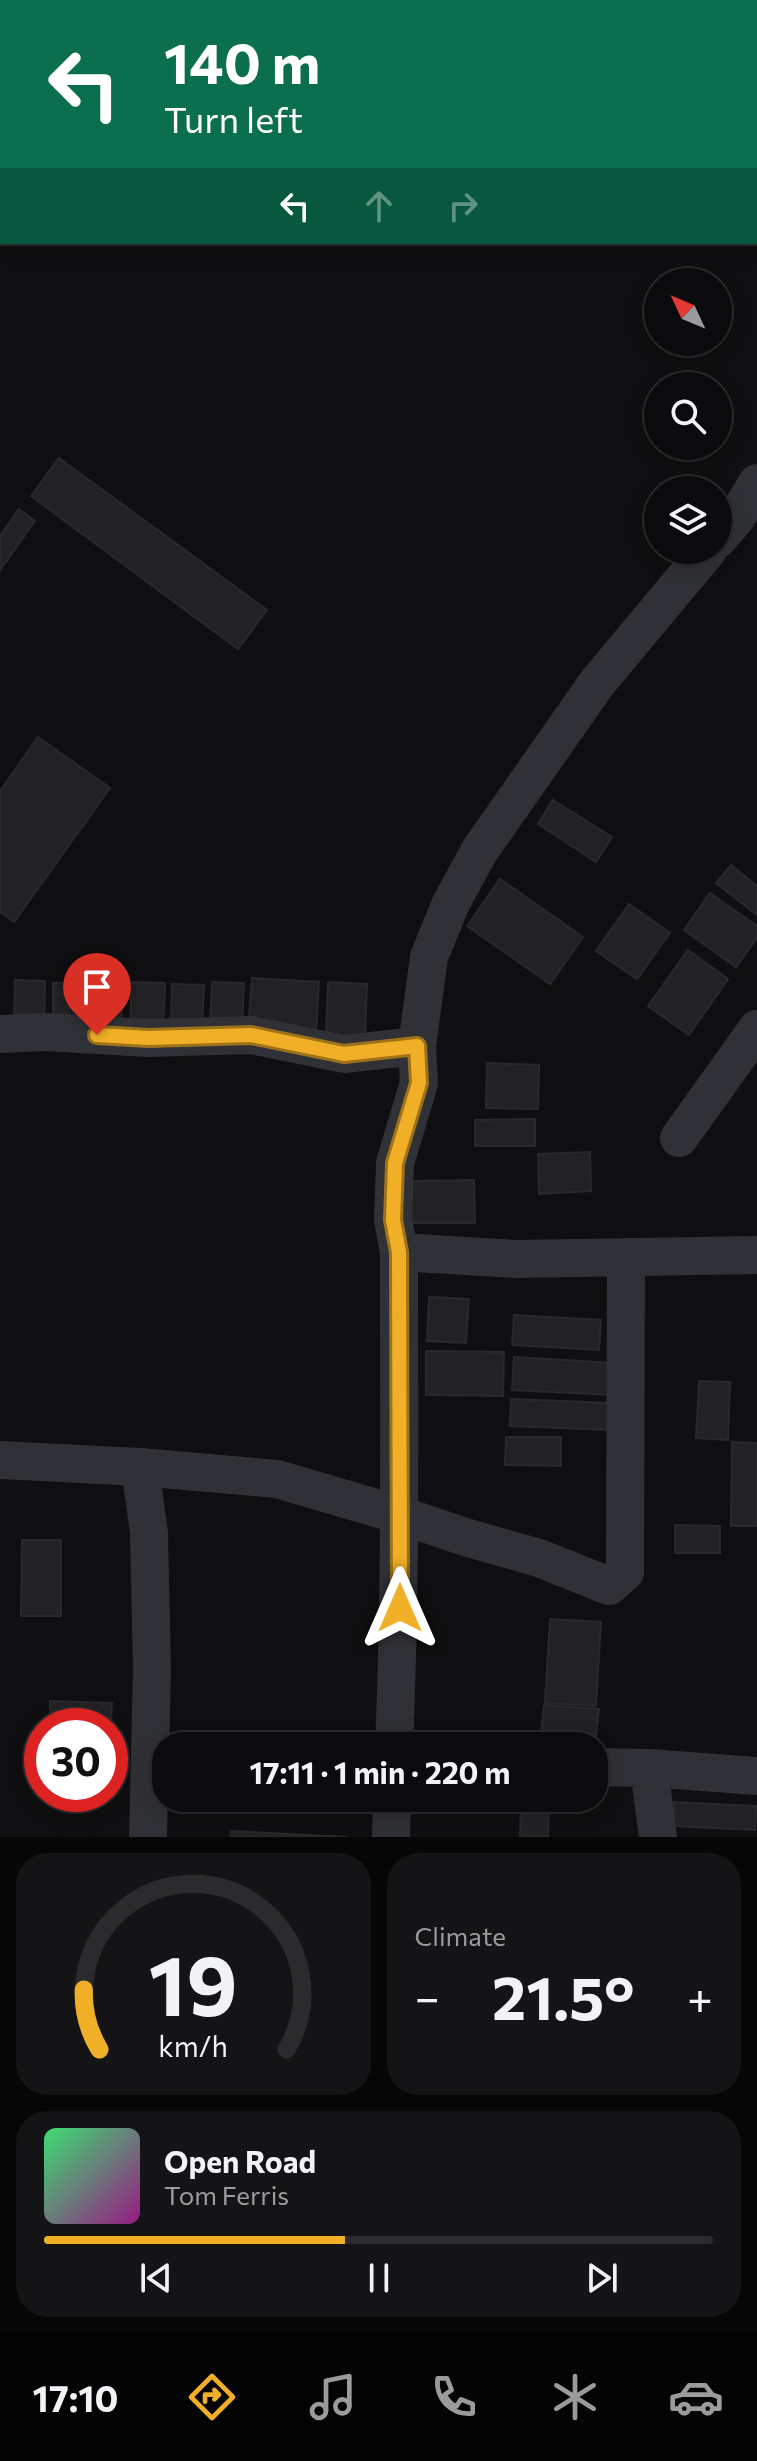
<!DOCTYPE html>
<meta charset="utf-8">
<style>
body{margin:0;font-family:Commissioner,sans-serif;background:#141416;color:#f1f3f6;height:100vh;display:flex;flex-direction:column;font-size:30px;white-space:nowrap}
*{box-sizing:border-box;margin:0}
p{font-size:26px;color:#9a9b9d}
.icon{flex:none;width:44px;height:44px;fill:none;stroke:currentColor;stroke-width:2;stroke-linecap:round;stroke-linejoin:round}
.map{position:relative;height:1837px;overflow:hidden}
.drawer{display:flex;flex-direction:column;gap:16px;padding:16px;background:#060607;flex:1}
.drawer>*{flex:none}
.banner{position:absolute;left:0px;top:0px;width:758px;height:244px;box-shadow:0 4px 20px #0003,0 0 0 2px #2b2b2e;background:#0b6e4f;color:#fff;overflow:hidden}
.needle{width:52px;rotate:314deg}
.fabs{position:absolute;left:644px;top:268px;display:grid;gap:16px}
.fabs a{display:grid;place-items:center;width:88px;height:88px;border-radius:50%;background:#0b0b0d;box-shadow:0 4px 20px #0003,0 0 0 2px #2b2b2e;font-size:40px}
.speed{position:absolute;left:24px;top:1708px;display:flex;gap:16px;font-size:40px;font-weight:700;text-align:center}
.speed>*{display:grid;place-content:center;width:104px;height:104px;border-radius:50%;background:#0b0b0d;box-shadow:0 4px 20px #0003,0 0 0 2px #2b2b2e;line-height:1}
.speed .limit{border:12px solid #d22;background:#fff;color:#111}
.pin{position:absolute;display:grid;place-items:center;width:68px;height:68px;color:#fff;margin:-82px -34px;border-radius:50% 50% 50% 0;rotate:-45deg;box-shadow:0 0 8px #0007}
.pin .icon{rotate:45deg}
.me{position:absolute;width:88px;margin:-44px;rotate:0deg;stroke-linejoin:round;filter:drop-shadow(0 0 6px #0008)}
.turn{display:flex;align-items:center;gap:28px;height:168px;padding:0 32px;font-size:36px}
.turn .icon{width:104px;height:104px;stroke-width:2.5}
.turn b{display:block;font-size:56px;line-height:68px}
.lanes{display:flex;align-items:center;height:76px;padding:0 32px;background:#0003;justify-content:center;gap:40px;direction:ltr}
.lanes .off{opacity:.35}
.big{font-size:60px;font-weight:700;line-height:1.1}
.drawer .tile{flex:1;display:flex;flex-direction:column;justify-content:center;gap:12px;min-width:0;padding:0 28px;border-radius:32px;background:#141416}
.drawer .dial{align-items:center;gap:0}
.dial svg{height:208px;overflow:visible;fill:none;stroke:#2b2b2e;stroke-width:7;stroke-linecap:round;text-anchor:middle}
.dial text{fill:#f1f3f6;stroke:none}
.song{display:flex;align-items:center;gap:24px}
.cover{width:96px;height:96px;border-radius:12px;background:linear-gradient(135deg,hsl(140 70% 55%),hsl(310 70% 35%))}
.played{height:8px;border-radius:4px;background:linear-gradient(90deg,#f1af27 45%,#2b2b2e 45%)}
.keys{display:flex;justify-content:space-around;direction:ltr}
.heat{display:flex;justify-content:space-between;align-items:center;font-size:44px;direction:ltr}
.drawer .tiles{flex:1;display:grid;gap:16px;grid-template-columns:1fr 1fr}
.tile:last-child{grid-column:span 2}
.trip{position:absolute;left:152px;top:1732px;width:456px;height:80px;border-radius:32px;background:#0b0b0d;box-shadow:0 4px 20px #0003,0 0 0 2px #2b2b2e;font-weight:700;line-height:80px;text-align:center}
.tab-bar{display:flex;height:128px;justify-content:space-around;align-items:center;background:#040405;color:#9a9b9d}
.tab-bar .icon{width:56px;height:56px}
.tab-bar .current{color:#f1af27}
.tab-bar b{font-size:36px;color:#f1f3f6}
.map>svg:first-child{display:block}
.building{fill:#222225;stroke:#29292d;stroke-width:2}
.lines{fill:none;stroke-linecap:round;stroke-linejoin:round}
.minor{stroke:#303136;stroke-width:38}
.route-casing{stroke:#9d7219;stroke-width:20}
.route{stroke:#f1af27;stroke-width:14}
</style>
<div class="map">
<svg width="757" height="1837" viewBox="0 0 757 1837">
<rect width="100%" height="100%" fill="#0f0f11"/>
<path class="building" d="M59,458L267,610L238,649L31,496Z
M19,509L35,521L0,570V536Z
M38,737L110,788L14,922L0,912V791Z
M553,800L612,837L596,862L538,824Z
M731,865L757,886V915L716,883Z
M500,879L583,937L550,984L467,926Z
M710,893L757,926V938L736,967L684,930Z
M629,904L670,933L637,979L596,951Z
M688,950L728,979L689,1035L648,1006Z
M252,978L319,982L316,1034L248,1030Z
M15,980L45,981L44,1025L14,1024Z
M93,982L123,983L121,1024L92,1023Z
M132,982L165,983L163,1029L130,1028Z
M212,982L244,983L242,1028L210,1027Z
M328,982L367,984L365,1038L326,1037Z
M53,983H84L83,1027L53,1026Z
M172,984L204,985L202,1027L171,1026Z
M487,1063L539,1065L538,1109L486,1108Z
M535,1119V1146H475V1120Z
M590,1152L591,1191L539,1194L538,1154Z
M474,1180L475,1223H411L412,1181Z
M429,1297L469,1299L466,1343L427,1341Z
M514,1315L601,1320L599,1350L512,1345Z
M426,1351L504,1352L503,1396L426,1395Z
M514,1357L614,1363L612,1395L512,1390Z
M699,1381L730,1382L728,1440L696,1438Z
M511,1399L610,1403L609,1430L510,1426Z
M506,1437H561V1466L505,1465Z
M732,1442L757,1443V1526H731Z
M675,1525L720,1526V1553H675Z
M22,1540H61V1616H21Z
M550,1619L601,1622L596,1706L545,1703Z
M50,1701L112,1703L110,1742V1726H50Z
M544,1705L599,1709L594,1756V1746H540Z
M521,1802L549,1803L548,1837H520Z
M674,1802L756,1806L755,1830L673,1826Z
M231,1831L347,1837H230Z"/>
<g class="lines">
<path class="minor" d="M718,539L736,518L757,483
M0,1034L46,1032L148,1038L251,1035L344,1054L417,1046
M679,1138L757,1029
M399,1252L516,1259L757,1255
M0,1460L140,1467L277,1479L400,1515L465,1537L539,1558L609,1586L625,1572L626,1257
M140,1467L149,1533L152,1669L148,1837
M394,1746C401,1581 399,1417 399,1252L393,1220L395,1163L419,1083L417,1046L429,957L451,903L480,850L597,683L708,550
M594,1767L649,1768L757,1776
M649,1768L658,1837
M391,1837L392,1798"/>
</g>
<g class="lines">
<g class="route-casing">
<path id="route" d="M97,1035L148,1038L251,1035L344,1054L417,1046L419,1083L395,1163L393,1220L399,1252L400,1608"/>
</g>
<use href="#route" class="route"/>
</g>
</svg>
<div class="fabs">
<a><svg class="needle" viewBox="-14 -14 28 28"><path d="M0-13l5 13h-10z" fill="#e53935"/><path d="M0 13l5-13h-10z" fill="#9a9b9d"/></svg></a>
<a><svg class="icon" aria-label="search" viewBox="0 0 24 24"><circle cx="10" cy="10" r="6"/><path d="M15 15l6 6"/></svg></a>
<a><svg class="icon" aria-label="layers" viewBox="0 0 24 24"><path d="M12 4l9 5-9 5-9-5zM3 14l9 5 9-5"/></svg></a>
</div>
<div class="speed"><div class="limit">30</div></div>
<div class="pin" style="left:97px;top:1035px;background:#d93025"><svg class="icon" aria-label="arrive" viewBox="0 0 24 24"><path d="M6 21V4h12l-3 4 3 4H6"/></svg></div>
<svg class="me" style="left:400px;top:1608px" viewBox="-20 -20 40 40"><path d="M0-17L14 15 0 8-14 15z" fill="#f1af27" stroke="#fff" stroke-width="4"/></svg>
<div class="trip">17:11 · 1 min · 220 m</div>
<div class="banner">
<div class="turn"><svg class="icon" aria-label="left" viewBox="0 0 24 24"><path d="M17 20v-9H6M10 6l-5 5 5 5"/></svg><div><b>140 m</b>Turn left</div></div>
<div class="lanes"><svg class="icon" aria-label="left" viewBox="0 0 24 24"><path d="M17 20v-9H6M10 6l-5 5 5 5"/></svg><svg class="icon off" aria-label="ahead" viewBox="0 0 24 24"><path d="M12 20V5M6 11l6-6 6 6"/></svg><svg class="icon off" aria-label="right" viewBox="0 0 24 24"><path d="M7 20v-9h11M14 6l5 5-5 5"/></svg></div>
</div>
</div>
<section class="drawer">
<div class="tiles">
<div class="tile dial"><svg viewBox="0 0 100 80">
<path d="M14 69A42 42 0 1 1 86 69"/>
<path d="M14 69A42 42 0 0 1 8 46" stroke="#f1af27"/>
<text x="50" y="56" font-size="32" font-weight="700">19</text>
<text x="50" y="72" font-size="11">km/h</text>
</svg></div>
<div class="tile"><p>Climate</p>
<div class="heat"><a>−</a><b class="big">21.5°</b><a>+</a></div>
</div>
<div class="tile">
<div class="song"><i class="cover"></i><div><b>Open Road</b><p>Tom Ferris</p></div></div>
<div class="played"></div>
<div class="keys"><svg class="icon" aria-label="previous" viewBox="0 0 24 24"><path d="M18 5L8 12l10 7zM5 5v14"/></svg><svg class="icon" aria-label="pause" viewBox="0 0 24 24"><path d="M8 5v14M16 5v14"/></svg><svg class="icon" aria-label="next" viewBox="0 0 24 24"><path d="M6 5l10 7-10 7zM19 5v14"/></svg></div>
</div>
</div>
</section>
<nav class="tab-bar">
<b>17:10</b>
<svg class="icon current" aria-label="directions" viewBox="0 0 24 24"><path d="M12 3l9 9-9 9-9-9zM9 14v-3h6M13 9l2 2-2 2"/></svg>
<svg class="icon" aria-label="music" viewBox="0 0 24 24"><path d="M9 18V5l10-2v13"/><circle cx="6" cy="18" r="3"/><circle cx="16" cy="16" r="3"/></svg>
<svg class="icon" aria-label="phone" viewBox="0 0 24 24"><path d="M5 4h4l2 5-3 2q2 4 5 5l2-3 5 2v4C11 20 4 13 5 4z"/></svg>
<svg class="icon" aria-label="climate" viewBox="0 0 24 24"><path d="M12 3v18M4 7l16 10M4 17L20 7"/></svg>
<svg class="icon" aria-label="car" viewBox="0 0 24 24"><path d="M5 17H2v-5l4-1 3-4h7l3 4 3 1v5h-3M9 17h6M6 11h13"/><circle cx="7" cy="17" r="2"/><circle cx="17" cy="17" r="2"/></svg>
</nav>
